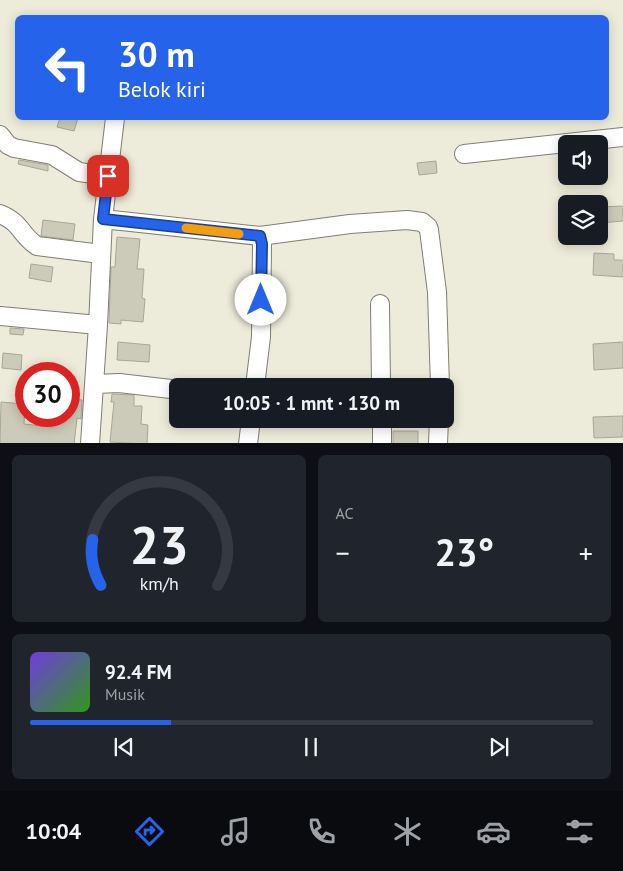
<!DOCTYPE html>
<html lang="id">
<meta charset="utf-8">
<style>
body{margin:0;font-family:"PT Sans",sans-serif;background:#20242c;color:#f1f3f6;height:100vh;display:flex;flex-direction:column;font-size:19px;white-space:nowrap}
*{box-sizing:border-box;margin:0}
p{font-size:16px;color:#9ea1a6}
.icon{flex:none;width:28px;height:28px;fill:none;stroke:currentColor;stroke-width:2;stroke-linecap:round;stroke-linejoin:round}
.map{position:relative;height:443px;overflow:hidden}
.sheet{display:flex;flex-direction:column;gap:12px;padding:12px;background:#0d0f14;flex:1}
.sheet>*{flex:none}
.hud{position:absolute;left:15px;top:15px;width:594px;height:105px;border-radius:8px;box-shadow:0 2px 12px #0003;background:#2563eb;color:#fff;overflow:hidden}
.tools{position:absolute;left:558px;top:135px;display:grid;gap:10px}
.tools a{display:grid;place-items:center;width:50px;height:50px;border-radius:8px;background:#171b24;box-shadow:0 2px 12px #0003;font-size:25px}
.speed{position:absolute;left:15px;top:362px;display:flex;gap:10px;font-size:25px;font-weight:700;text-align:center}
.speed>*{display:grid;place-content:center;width:65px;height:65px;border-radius:50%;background:#171b24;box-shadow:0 2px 12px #0003;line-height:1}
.speed .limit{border:8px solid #d22;background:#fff;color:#111}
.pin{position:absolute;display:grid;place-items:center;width:42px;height:42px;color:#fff;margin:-21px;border-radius:10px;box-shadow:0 2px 8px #0006}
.me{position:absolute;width:55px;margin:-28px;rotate:0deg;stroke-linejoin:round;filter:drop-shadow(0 0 4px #0008)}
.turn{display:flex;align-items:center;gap:18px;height:105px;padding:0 20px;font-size:22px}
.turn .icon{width:65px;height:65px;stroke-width:2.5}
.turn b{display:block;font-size:35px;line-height:42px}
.big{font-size:38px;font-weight:600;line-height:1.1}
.sheet .widget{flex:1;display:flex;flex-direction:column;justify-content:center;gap:8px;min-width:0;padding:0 18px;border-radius:8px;background:#20242c}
.sheet .dial{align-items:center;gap:0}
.dial svg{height:130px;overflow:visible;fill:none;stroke:#363941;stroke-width:7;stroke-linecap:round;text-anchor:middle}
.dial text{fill:#f1f3f6;stroke:none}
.song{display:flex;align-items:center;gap:15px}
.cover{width:60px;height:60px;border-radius:8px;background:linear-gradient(135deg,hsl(260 70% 55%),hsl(110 70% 35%))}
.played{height:5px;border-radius:2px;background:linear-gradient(90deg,#2563eb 25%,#363941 25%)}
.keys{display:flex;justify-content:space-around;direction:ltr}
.heat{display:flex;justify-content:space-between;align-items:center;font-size:28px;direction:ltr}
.sheet .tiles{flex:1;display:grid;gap:12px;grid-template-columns:1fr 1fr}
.widget:last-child{grid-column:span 2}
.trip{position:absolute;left:169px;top:378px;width:285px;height:50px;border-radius:8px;background:#171b24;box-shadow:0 2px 12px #0003;font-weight:600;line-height:50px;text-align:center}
.dock{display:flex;height:80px;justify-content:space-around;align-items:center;background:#090b0e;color:#9ea1a6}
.dock .icon{width:35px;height:35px}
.dock .current{color:#2563eb}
.dock b{font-size:22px;color:#f1f3f6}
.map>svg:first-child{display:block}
.building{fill:#cccbb9;stroke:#a8a796}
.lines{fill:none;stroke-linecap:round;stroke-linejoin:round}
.minor-casing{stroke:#807f6f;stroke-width:20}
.minor{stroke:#fff;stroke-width:18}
.route-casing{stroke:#184099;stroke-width:12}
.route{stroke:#2563eb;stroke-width:9}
.slow{stroke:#f59e0b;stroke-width:9}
</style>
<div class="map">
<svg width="623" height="444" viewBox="0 0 623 444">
<rect width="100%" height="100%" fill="#edecda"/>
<path class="building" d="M60,118H78L74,131L57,127Z
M19,160L48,165V171L18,164Z
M436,161L437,173L419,175L417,163Z
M623,206V221L600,223L599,207Z
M43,220L75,224L73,240L41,236Z
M117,237L140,239L137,269H144L142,298L145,299L143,322L121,320V324L109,323L111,267H115Z
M594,253L614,254V260H623V277L593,275Z
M31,264L53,267L51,282L29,278Z
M10,328L24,329L23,335L10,334Z
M118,342L150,345L149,362L117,360Z
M623,342V368L594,370L593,344Z
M3,353L22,355L21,370L2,368Z
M112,394L134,395V406H142L141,424L148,425L147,444L110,442L114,402H111Z
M69,399L82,400L81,419L77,418L74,444H0L1,402L25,404L24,424L52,427V416H69Z
M623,416V437L594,438L593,417Z
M393,431H418V444H393Z"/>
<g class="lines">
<g class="minor-casing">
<path id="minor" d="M0,135L8,145L14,148L52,155L79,172L108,176
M464,154L623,137
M0,214C22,223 20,235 37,246L101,254
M103,219L260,236L350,224L407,220L422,222L428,227L429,230L437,292L440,386
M380,304L381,386
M0,316L98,325
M95,384L119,383L171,389
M255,386L261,337L262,244L260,236
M382,419V444
M90,444L98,325L103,219L115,118
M248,444L251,419
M438,444L439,419"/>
</g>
<use href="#minor" class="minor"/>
</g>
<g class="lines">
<g class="route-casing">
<path id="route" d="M108,176L103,219L260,236L262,244L261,300"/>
</g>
<use href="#route" class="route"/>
<path class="slow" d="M186,228L239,234"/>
</g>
</svg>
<div class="tools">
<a><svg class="icon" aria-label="sound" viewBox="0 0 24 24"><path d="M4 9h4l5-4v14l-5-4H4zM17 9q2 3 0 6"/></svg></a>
<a><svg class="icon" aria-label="layers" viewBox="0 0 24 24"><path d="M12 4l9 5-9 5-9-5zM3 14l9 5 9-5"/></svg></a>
</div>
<div class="speed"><div class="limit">30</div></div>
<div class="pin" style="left:108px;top:176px;background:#d93025"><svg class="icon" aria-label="arrive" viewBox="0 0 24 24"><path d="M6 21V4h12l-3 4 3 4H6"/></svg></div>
<svg class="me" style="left:261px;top:300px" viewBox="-20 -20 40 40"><circle r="19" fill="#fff"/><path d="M0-13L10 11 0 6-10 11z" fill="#2563eb"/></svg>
<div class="trip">10:05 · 1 mnt · 130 m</div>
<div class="hud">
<div class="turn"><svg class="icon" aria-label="left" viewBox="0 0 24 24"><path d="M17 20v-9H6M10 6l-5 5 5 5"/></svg><div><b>30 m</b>Belok kiri</div></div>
</div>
</div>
<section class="sheet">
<div class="tiles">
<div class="widget dial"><svg viewBox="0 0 100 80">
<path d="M14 69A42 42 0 1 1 86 69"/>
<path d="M14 69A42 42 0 0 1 9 41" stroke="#2563eb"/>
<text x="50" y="56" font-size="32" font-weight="700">23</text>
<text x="50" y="72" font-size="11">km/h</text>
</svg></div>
<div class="widget"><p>AC</p>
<div class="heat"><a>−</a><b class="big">23°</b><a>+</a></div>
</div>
<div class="widget">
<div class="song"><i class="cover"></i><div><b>92.4 FM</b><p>Musik</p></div></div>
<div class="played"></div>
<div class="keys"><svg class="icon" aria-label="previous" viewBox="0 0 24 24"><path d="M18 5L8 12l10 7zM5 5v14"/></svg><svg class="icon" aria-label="pause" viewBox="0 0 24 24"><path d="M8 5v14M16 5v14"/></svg><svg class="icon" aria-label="next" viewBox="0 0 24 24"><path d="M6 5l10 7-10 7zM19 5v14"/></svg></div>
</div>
</div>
</section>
<nav class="dock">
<b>10:04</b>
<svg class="icon current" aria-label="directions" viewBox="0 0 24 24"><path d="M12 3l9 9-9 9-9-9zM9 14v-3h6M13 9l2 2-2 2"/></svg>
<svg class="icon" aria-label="music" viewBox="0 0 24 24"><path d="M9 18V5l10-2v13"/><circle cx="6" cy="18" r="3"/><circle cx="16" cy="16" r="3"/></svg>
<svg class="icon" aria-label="phone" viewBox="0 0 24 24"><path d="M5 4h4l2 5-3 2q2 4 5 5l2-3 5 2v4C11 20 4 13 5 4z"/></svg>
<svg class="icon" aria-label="climate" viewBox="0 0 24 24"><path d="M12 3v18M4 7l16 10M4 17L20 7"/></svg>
<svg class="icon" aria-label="car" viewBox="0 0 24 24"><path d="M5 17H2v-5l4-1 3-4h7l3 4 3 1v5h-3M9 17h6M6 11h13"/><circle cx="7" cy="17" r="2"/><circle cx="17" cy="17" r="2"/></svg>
<svg class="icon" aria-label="filters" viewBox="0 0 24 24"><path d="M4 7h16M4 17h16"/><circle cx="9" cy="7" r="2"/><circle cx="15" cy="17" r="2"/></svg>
</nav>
